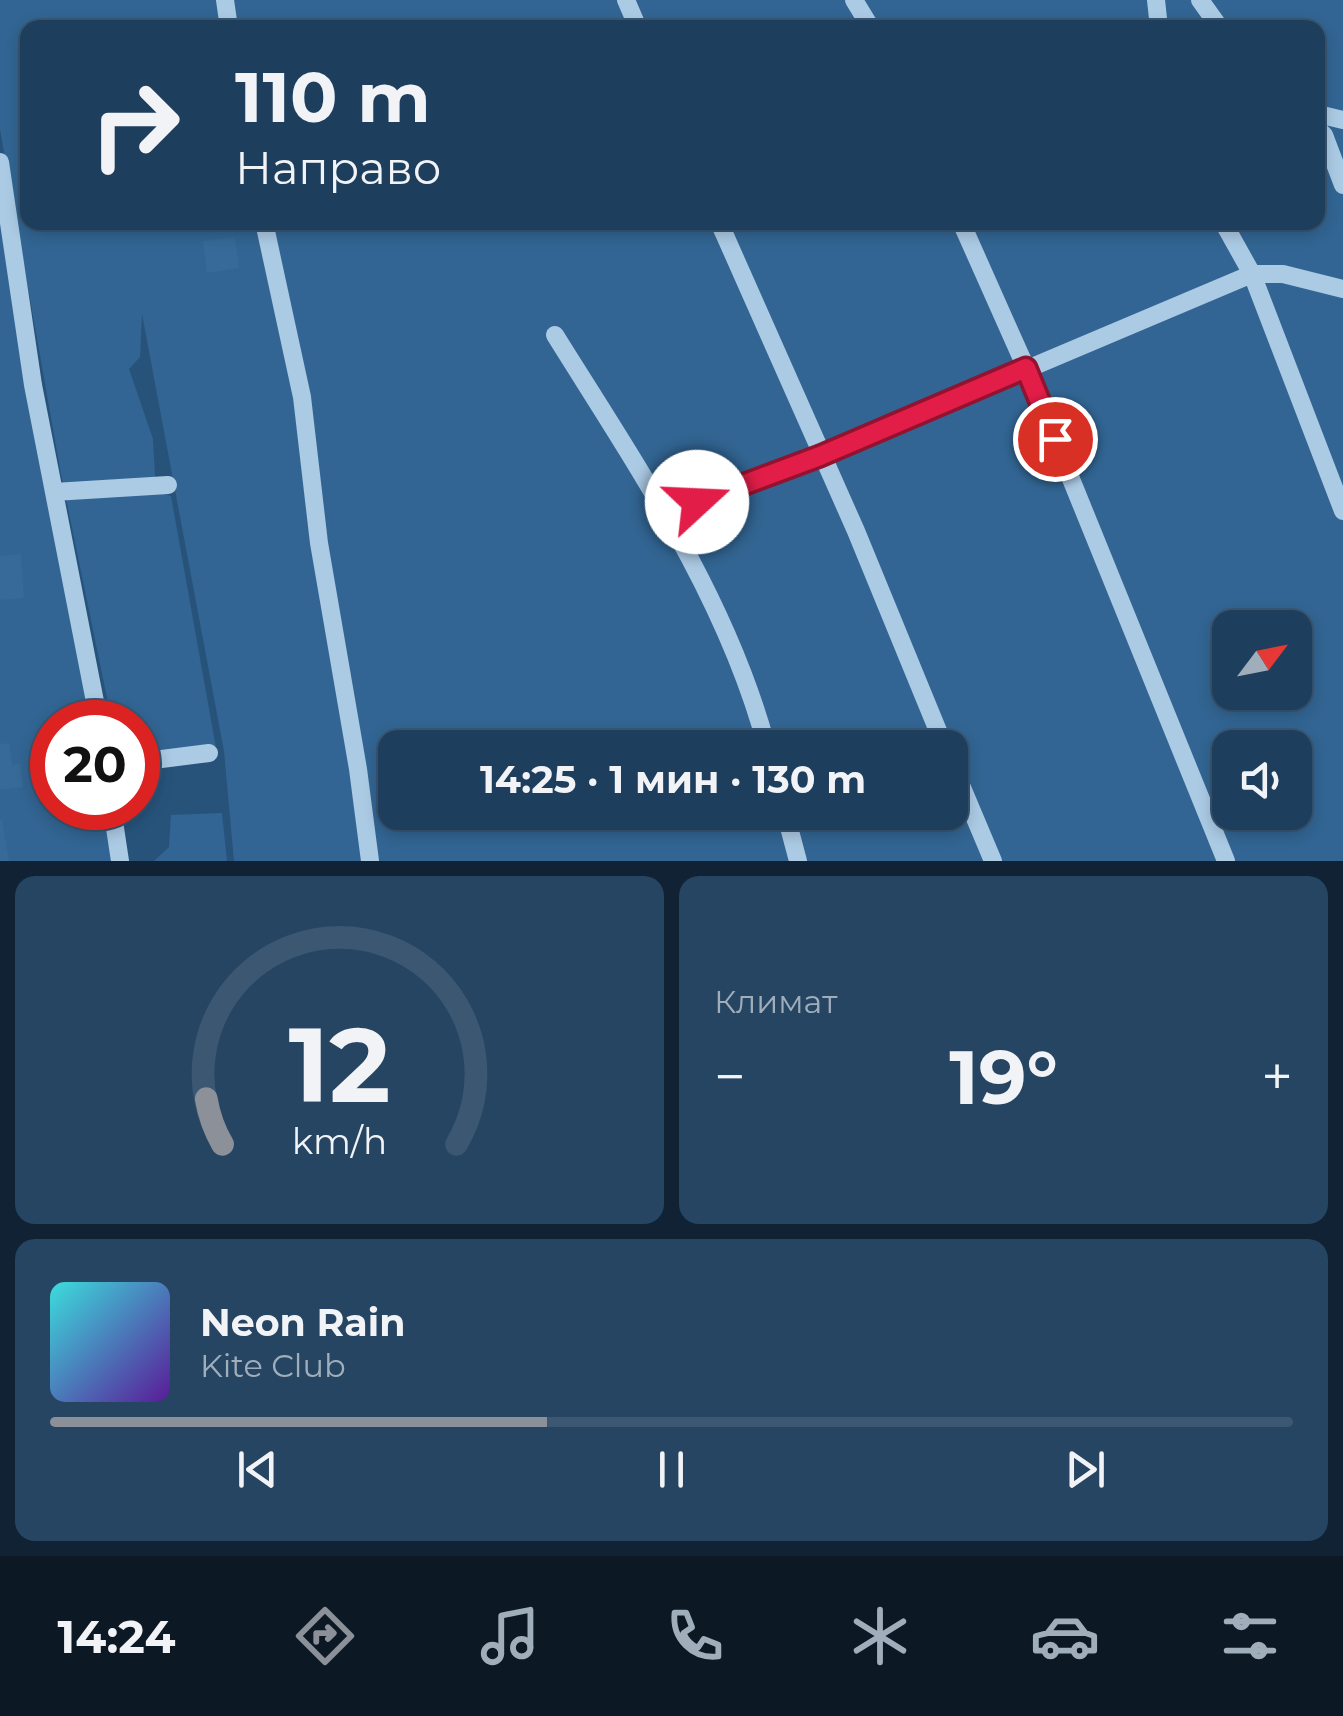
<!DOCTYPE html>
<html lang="ru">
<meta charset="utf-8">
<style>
body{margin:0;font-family:Montserrat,sans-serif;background:#254562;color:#f1f3f6;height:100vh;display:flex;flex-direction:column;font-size:38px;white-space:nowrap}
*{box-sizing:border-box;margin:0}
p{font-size:32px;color:#a0aebb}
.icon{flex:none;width:55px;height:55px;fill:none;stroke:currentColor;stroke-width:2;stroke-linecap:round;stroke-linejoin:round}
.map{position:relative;height:861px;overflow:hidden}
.details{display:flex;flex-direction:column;gap:15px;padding:15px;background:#102233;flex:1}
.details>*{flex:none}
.hud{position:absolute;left:20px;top:20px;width:1305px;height:210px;border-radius:20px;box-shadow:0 5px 15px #0003,0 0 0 2px #3b5772;background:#1d3e5c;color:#f1f3f6;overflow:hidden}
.needle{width:65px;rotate:58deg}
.tools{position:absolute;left:1212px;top:610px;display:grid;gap:20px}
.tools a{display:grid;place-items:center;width:100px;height:100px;border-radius:20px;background:#1d3e5c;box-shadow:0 5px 15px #0003,0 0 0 2px #3b5772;font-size:50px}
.speed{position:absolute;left:30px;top:700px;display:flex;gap:20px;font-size:50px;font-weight:700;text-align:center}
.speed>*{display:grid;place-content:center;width:130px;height:130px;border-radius:50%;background:#1d3e5c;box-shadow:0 5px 15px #0003,0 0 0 2px #3b5772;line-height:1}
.speed .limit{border:15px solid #d22;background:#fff;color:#111}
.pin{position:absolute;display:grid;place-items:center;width:85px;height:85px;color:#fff;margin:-42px;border:5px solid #fff;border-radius:50%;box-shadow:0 2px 10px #0007}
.me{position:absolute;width:110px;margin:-55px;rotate:70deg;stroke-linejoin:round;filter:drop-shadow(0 0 8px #0008)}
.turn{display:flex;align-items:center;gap:35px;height:210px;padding:0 50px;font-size:45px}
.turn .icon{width:130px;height:130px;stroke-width:2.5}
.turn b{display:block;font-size:70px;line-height:85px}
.big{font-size:75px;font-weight:700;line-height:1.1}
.details .tile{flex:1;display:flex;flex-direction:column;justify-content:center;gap:15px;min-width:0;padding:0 35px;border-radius:20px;background:#254562}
.details .dial{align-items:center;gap:0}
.dial svg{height:260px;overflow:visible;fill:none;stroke:#3b5772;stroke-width:7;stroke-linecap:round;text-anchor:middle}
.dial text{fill:#f1f3f6;stroke:none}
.song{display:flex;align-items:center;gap:30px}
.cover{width:120px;height:120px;border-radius:15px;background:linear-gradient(135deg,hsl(180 70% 55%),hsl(270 70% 35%))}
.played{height:10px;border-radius:5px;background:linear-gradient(90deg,#8c9099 40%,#3b5772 40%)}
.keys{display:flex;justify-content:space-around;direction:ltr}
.heat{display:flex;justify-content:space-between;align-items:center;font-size:55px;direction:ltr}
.details .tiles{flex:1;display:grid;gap:15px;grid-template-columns:1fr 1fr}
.tile:last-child{grid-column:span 2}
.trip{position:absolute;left:378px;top:730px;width:590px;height:100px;border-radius:20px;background:#1d3e5c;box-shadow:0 5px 15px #0003,0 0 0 2px #3b5772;font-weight:700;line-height:100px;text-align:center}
.dock{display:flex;height:160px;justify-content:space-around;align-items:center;background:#0c1925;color:#a0aebb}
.dock .icon{width:70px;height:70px}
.dock .selected{color:#8c9099}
.dock b{font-size:45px;color:#f1f3f6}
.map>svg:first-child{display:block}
.green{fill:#326593;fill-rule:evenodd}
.building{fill:#376a98}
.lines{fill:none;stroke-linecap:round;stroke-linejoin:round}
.minor{stroke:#abcae4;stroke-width:18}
.route-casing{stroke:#92132f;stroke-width:25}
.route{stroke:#e11d48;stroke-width:18}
</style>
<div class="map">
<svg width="1343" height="861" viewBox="0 0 1343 861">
<rect width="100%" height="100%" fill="#27537b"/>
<path class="green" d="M0,0H1343V861H234L224,751L142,314L140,357L129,369L153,439L156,492L171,496L216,748L138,757V722H112L61,474L0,129ZM28,28H1318V222H28ZM1230,628H1295V692H1230ZM395,748H950V812H395ZM1230,748H1295V812H1230Z
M0,188L95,722H52V808H108L115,861H0Z
M222,813L227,861H154L169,847L171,815Z"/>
<path class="building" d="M235,237L239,268L207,273L203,241Z
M21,554L24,598L0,600V556Z
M9,743L12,765L20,764L23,787L0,790V744Z
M0,820H2L9,861H0Z"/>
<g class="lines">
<path class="minor" d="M225,0L229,28
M626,0L638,28
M854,0L871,28
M1156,0L1159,28
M1200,0L1220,28
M1318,114L1343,120
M1318,129L1324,135L1343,185
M0,162L33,385L99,722
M264,222L302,397L319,543L358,769L370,861
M719,222L856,531L945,748
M961,222L1026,368L1226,861
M1223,222L1252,274H1283L1343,289
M555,335C636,465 727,597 767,748
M54,492L168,485
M667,514L821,456L1252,274L1343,511
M950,759L993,861
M138,762L209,753
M112,808L120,861
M785,812L798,861"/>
</g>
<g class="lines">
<g class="route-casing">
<path id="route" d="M697,502L820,456L1026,368L1055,439"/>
</g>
<use href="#route" class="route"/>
</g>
</svg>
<div class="tools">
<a><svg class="needle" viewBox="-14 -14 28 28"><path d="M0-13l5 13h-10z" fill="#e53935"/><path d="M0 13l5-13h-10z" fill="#a0aebb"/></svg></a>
<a><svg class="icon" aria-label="sound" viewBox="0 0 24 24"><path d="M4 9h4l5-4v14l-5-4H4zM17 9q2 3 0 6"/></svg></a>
</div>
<div class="speed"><div class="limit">20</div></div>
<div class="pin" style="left:1055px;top:439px;background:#d93025"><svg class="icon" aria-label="arrive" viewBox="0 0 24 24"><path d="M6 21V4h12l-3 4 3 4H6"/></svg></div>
<svg class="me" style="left:697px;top:502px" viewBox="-20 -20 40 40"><circle r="19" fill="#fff"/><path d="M0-13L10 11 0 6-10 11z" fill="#e11d48"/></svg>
<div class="trip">14:25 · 1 мин · 130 m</div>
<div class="hud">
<div class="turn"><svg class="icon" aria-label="right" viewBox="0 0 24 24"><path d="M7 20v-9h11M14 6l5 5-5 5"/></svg><div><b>110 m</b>Направо</div></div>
</div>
</div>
<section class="details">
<div class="tiles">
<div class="tile dial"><svg viewBox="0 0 100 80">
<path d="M14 69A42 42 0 1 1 86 69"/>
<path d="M14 69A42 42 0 0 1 9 55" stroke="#8c9099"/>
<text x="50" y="56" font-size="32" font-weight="700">12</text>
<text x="50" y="72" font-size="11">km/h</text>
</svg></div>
<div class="tile"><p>Климат</p>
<div class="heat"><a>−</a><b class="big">19°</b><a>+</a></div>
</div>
<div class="tile">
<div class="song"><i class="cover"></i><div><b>Neon Rain</b><p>Kite Club</p></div></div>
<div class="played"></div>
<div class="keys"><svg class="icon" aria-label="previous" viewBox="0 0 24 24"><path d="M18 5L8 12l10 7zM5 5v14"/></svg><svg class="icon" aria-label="pause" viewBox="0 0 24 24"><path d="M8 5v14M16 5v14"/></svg><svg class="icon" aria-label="next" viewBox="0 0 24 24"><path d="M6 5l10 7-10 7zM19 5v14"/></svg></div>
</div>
</div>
</section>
<nav class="dock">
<b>14:24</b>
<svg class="icon selected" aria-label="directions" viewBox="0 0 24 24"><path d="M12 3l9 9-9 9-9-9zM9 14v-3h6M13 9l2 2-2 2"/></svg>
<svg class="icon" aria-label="music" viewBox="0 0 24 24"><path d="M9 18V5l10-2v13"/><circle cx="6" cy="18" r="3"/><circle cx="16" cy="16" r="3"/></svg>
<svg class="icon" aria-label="phone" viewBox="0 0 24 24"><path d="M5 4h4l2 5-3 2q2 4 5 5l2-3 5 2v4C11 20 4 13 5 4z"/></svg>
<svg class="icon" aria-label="climate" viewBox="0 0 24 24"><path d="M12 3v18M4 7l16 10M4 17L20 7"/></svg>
<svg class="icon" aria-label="car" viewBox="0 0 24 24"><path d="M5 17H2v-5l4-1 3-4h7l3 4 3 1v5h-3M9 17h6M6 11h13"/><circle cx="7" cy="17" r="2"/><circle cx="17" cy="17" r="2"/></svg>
<svg class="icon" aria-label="filters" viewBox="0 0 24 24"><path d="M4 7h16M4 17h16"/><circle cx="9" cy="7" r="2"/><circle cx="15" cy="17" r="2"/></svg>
</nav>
